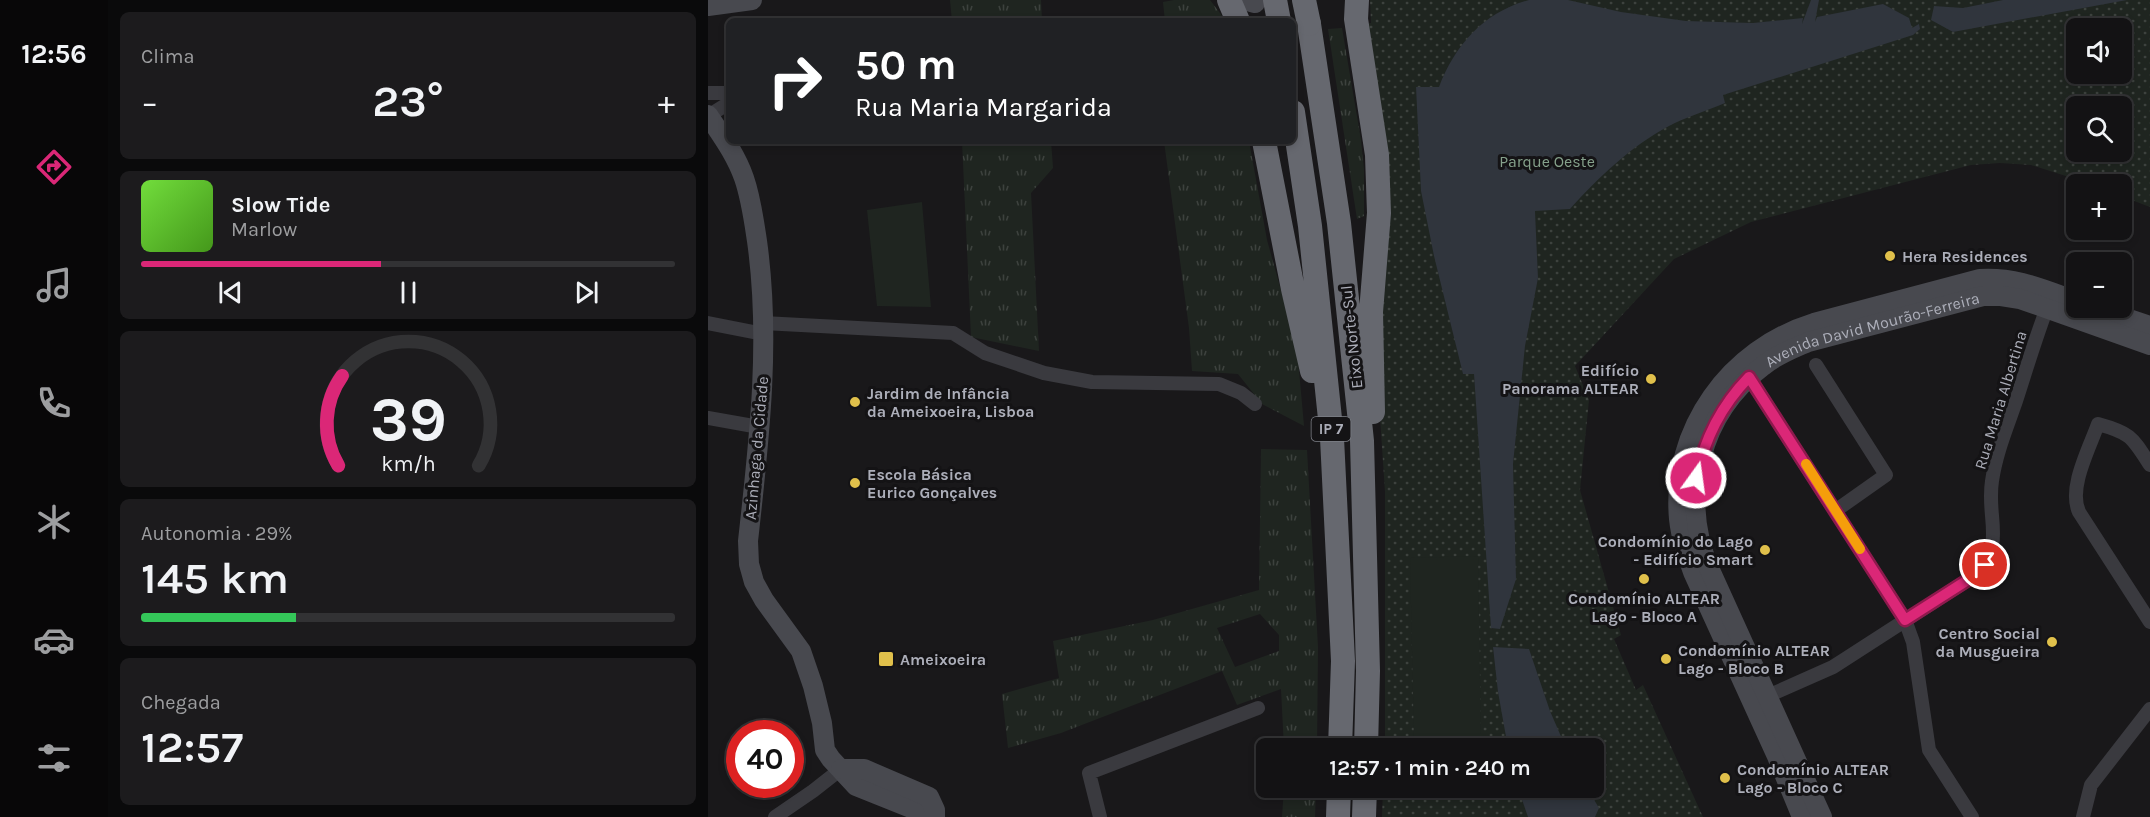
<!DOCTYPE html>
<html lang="pt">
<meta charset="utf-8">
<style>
body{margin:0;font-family:Karla,sans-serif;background:#1c1b1d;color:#f1f3f6;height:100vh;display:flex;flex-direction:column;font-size:22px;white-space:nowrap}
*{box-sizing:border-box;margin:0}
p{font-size:20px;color:#9d9ea0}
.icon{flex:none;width:33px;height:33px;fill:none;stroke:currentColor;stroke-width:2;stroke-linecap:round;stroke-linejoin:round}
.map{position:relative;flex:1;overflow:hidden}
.sheet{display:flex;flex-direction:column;gap:12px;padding:12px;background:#0a0a0b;width:600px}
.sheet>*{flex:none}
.guide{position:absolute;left:18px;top:18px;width:570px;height:126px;border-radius:9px;box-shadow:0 3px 9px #0003,0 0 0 2px #323234;background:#202124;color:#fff;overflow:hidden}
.tools{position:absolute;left:1358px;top:18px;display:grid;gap:12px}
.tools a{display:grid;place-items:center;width:66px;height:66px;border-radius:9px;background:#131214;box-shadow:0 3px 9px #0003,0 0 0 2px #323234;font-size:30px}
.speed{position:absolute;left:18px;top:720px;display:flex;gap:12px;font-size:30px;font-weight:700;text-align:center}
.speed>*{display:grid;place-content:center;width:78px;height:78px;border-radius:50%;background:#131214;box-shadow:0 3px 9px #0003,0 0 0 2px #323234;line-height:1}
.speed .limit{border:9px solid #d22;background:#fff;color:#111}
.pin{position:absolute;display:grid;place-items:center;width:51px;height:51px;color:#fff;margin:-26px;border:3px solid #fff;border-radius:50%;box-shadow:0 2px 6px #0007}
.me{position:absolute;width:66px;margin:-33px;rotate:14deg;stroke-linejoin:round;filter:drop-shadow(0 0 4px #0008)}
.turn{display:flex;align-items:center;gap:21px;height:126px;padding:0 30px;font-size:27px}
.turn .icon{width:78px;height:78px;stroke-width:2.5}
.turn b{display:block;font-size:42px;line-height:51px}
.big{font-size:45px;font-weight:600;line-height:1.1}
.sheet .card{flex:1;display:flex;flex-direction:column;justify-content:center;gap:9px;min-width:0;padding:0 21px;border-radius:9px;background:#1c1b1d}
.sheet .dial{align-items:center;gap:0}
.dial svg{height:156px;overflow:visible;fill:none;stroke:#323234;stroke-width:7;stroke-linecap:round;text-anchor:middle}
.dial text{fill:#f1f3f6;stroke:none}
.song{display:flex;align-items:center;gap:18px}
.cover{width:72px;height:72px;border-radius:9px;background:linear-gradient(135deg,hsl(100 70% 55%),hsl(100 70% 35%))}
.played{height:6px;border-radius:3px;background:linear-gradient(90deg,#db2777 45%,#323234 45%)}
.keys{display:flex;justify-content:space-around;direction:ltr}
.heat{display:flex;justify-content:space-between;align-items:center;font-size:33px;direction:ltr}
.charge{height:9px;border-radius:4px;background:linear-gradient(90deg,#34c759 29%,#323234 0)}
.trip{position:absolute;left:548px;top:738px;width:348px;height:60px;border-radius:9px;background:#131214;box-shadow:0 3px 9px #0003,0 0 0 2px #323234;font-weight:600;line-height:60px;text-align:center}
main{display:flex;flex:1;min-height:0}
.tab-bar{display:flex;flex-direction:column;width:108px;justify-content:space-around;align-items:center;background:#080708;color:#9d9ea0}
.tab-bar .icon{width:42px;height:42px}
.tab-bar .active{color:#db2777}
.tab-bar b{font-size:27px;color:#f1f3f6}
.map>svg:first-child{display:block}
.grass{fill:url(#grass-tufts);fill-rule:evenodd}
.park{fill:url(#park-dots);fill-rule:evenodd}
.pitch{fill:#1f2520}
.water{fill:#30353d}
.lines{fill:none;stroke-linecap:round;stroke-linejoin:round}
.street{stroke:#3a3a3f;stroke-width:14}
.secondary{stroke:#48494f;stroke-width:20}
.highway{stroke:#66686f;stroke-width:24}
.highway-bridge{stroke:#66686f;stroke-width:24}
.route-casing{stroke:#8e194d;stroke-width:15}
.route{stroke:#db2777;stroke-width:10}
.slow{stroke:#f59e0b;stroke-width:10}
.poi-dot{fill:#e0c04b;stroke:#141315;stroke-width:2}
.labels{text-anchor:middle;stroke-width:6;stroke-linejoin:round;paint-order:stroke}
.shield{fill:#141315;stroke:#7e8088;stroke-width:1.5}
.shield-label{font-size:15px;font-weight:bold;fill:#acaeb9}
.park-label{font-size:16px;fill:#85a18b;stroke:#141315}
.poi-label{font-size:16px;font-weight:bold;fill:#acaeb9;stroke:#141315;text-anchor:start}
.street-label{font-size:16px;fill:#acaeb9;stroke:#141315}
</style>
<main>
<nav class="tab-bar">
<b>12:56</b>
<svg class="icon active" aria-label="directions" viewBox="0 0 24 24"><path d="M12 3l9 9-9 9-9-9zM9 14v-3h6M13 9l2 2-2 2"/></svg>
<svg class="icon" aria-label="music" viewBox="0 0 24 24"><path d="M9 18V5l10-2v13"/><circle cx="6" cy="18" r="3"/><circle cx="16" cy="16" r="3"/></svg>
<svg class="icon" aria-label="phone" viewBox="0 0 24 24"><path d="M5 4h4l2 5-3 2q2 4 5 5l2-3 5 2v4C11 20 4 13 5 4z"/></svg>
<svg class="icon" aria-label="climate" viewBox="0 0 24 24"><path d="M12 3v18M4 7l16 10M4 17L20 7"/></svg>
<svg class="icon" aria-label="car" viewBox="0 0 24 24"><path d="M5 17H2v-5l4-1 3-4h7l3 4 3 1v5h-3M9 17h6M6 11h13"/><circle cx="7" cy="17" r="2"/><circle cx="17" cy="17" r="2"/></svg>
<svg class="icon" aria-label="filters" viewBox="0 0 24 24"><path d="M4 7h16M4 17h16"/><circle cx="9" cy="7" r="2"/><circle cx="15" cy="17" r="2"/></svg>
</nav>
<section class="sheet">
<div class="card"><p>Clima</p>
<div class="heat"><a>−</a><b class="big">23°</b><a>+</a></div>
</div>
<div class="card">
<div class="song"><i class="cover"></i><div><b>Slow Tide</b><p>Marlow</p></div></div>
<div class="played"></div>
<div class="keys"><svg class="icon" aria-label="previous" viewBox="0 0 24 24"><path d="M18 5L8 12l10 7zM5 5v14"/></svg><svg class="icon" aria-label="pause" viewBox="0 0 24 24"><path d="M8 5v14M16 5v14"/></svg><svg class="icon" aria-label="next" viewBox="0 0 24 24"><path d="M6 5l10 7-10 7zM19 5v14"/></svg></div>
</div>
<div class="card dial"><svg viewBox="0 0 100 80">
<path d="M14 69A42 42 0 1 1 86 69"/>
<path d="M14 69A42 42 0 0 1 16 23" stroke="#db2777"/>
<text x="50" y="56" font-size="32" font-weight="700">39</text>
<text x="50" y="72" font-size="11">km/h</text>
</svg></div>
<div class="card"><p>Autonomia · 29%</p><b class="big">145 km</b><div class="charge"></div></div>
<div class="card"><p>Chegada</p><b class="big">12:57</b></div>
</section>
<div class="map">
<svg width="1442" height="817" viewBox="0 0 1442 817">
<defs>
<pattern id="grass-tufts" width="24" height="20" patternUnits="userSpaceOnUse" patternTransform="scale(1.5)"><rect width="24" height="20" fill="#1f2520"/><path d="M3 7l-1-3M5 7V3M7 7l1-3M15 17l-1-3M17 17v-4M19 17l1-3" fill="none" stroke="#3d423e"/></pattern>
<pattern id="park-dots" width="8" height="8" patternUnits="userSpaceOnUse" patternTransform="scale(1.5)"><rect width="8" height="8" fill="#1f2520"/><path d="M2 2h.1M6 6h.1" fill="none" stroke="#3d423e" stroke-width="1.8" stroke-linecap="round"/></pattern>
</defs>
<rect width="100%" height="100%" fill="#19181a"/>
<path class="grass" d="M242,0H333L334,21H244Z
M466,0H502L518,21H457L455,2Z
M634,28L653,140L656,169V216L649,219L620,29Z
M254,141H343L345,168L323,193L331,351L263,337Z
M456,141H541L559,240L589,348L596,426L554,404L530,374L484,371L481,328Z
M553,449L599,450L610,647L609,748H576L573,689L529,705L514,671L353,733L300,748L294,694L351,678L345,641L445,620L551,590ZM552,614L571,635V651L527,667L509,628Z
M576,788H608L607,817H574Z"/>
<path class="park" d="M662,0H1442V207L1413,196V184H1383L1323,165L1292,163L1263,165L1043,222L966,259L867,366L881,400L872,490L913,635L906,639L928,690L935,685L995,817H674L675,788H885V748H677V492L670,387L655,24L663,23ZM1368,28H1413V74H1368ZM1368,106H1413V152H1368Z"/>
<path class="pitch" d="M214,202L223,307L169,306L159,210Z
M770,556L773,741L706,743L702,558Z"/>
<path class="water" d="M821,0H860L913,12L978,21L1045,23L1095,18L1094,24L1103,0H1111L1107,22L1109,17L1175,4L1201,18L1204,28L1211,24L1212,29L1205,35L1015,95L1017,103C998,111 978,117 961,126C922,147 891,177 862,209L827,211L830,278L817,346L805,464L808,579L792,629L783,628L766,374H755L726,256L713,191L708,87H731C747,45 776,12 821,0Z
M1295,0H1419L1245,32L1223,20L1226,6L1255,8Z
M785,647L821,649L842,711L858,748H800L790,692Z
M810,788H879L891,808L887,817H820Z"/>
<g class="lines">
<path class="street" d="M0,93H21
M0,116L21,103
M0,323L55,334
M55,323L245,333L277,353L336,373L384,382L511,384L533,393L547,404
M1108,365L1178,475L1127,511
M1041,377L1197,620L1205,642L1221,750L1264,817
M0,418L51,427
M1442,465C1424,437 1423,433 1390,424C1381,449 1360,488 1371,512L1442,622
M1053,699L1125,667L1266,576C1299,545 1278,519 1284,481C1288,453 1299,427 1308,401C1319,367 1329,333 1342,300
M67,817L105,791L133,769
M392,817L381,773L550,708
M1375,817L1383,785L1442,709"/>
<g class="secondary">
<path d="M536,0L547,3"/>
<path d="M0,6L44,0"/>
<path d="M0,115C14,136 28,155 36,178C43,198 46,221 49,241C63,341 51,442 40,541L41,564L46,582L56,600L93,651L105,686L114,723L117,750L123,759L148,786L213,812L219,817"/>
<path d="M1388,308L1442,326"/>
<path d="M133,769H156L221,797L227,810V817"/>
<path d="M1094,817L1068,754L985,572C979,555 973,538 971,519C963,429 1022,349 1106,323L1272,279C1309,277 1334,289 1368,301"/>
<path id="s1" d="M1114,817L1001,568C971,496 992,413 1055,366C1068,355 1084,349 1100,342L1275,296H1293L1312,299L1442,345"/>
</g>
<path class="highway" d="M521,0L530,21
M649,0L648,19L669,155L671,213L663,312L665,412
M601,24L631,223L654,441L660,671L658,748
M585,112L602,226L624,438L635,661L632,748
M556,141L585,289L604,371
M630,817L631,788
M656,817L657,788"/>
<path class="highway-bridge" d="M567,0L571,21
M596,0L601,24"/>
</g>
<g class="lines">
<g class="route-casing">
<path id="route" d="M988,478C997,438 1013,406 1041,377L1197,620L1266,576L1277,565"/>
</g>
<use href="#route" class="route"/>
<path class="slow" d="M1098,464L1152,549"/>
</g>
<g class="poi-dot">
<circle cx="1182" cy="256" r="6"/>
<circle cx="943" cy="379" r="6"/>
<circle cx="147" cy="402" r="6"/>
<circle cx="147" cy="483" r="6"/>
<circle cx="1057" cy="550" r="6"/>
<circle cx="936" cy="579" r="6"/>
<circle cx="1344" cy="642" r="6"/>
<rect x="170" y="651" width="16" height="16" rx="3"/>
<circle cx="958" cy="659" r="6"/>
<circle cx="1017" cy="778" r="6"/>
</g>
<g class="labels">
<rect class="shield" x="603.5" y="417" width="39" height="24" rx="4.5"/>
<g class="shield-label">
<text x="623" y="434">IP 7</text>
</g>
<g class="park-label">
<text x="839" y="167">Parque Oeste</text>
</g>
<g class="poi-label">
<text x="1194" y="262">Hera Residences</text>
<text x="931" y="376" text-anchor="end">Edifício<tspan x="931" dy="18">Panorama ALTEAR</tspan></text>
<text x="159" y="399">Jardim de Infância<tspan x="159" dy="18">da Ameixoeira, Lisboa</tspan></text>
<text x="159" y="480">Escola Básica<tspan x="159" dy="18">Eurico Gonçalves</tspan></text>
<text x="1045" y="547" text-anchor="end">Condomínio do Lago<tspan x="1045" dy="18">- Edifício Smart</tspan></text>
<text x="936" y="604" text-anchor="middle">Condomínio ALTEAR<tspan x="936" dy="18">Lago - Bloco A</tspan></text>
<text x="1332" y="639" text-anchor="end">Centro Social<tspan x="1332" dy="18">da Musgueira</tspan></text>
<text x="970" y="656">Condomínio ALTEAR<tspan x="970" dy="18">Lago - Bloco B</tspan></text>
<text x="192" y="665">Ameixoeira</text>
<text x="1029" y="775">Condomínio ALTEAR<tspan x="1029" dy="18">Lago - Bloco C</tspan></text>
</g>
<g class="street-label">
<text dy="6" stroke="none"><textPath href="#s1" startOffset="615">Avenida David Mourão-Ferreira</textPath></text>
<text transform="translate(643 337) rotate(-96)" y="6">Eixo Norte-Sul</text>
<text transform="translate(1292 400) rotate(-73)" y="6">Rua Maria Albertina</text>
<text transform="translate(48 448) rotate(-85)" y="6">Azinhaga da Cidade</text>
</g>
</g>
</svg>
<div class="tools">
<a><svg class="icon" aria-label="sound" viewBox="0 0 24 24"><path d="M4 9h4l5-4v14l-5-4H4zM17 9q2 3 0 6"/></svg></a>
<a><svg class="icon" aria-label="search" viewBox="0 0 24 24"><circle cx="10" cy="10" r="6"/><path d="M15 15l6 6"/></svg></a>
<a>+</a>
<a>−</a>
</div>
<div class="speed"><div class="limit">40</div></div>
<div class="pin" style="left:1277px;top:565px;background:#d93025"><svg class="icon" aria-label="arrive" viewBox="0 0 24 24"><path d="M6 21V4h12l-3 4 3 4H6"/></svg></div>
<svg class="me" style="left:988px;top:478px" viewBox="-20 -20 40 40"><circle r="17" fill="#db2777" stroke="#fff" stroke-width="3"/><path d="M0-11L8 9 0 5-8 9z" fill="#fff"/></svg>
<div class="trip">12:57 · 1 min · 240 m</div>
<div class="guide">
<div class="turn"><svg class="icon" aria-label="right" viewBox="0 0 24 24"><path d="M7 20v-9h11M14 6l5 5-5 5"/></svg><div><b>50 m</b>Rua Maria Margarida</div></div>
</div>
</div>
</main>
